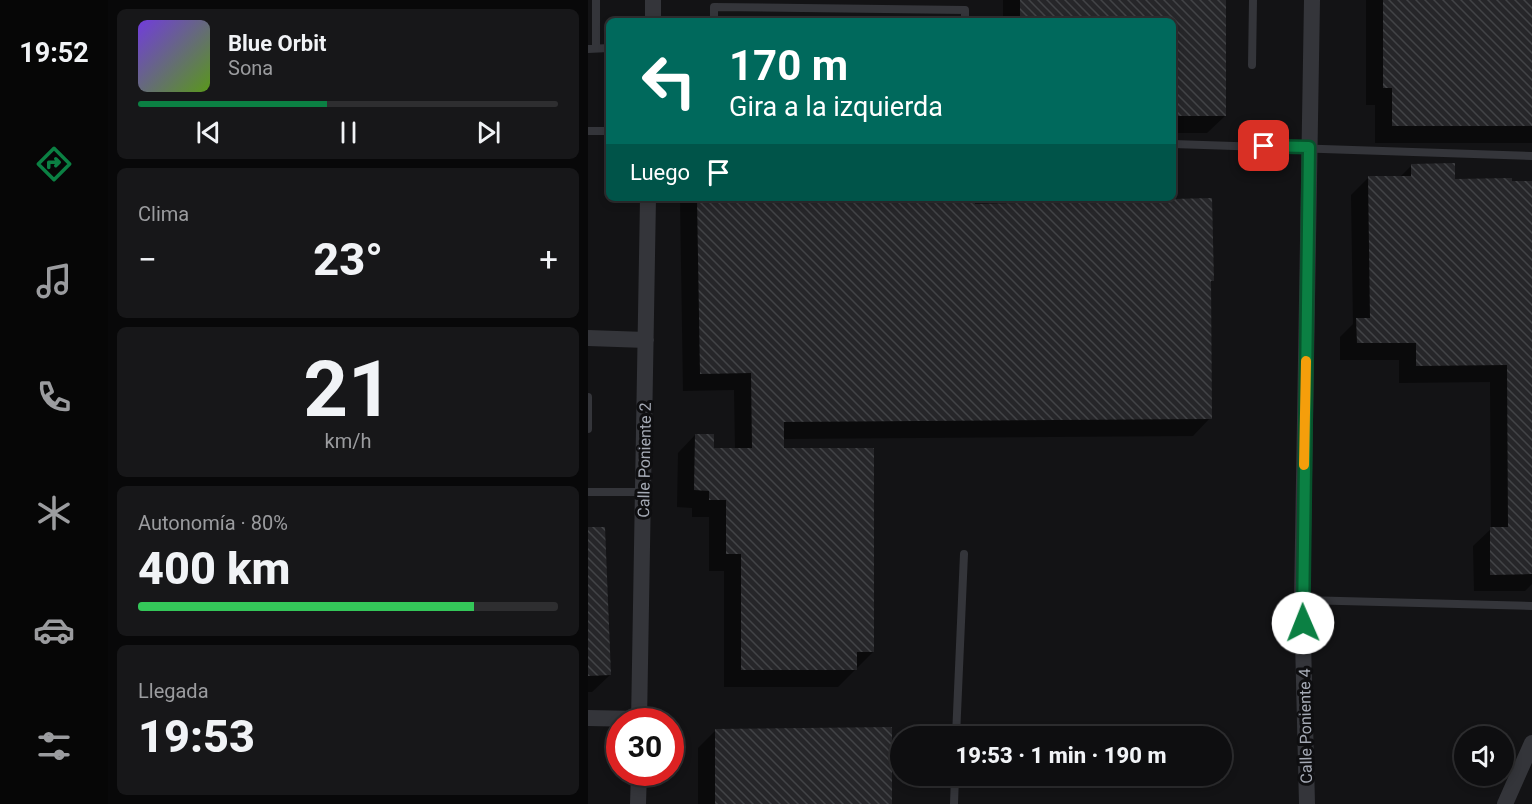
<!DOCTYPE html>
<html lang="es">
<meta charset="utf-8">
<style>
body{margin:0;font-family:Roboto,sans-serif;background:#171719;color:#f1f3f6;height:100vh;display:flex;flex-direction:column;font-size:22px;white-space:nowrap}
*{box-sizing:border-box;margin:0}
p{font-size:20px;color:#9b9c9f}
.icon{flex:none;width:33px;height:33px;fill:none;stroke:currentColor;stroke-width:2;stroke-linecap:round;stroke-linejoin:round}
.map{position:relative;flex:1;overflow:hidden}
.sheet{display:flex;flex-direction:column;gap:9px;padding:9px;background:#080809;width:480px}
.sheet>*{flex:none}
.guide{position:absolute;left:18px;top:18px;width:570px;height:183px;border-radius:9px;box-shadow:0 3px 9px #0003,0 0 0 2px #2e2e30;background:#00695c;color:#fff;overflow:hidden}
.controls{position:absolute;left:866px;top:726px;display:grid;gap:12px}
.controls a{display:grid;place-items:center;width:60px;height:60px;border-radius:50%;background:#0e0e10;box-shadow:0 3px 9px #0003,0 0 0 2px #2e2e30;font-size:30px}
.speed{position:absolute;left:18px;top:708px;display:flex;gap:12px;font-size:30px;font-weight:700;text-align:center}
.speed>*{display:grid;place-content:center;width:78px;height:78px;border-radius:50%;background:#0e0e10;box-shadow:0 3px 9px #0003,0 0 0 2px #2e2e30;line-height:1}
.speed .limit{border:9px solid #d22;background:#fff;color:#111}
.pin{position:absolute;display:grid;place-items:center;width:51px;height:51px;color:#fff;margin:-26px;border-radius:12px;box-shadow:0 3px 9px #0006}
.me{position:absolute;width:66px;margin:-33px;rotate:359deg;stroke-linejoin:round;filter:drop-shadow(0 0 4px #0008)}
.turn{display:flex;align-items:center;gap:21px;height:126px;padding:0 24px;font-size:27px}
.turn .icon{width:78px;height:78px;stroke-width:2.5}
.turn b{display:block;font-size:42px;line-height:51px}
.then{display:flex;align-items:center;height:57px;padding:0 24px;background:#0003;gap:12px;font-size:22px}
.big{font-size:45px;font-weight:800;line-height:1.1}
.sheet .card{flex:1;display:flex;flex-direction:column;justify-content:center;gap:9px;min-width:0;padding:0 21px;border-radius:9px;background:#171719}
.sheet .dial{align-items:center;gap:0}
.dial b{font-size:78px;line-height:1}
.song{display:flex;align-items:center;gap:18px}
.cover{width:72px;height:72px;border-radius:9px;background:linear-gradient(135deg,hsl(260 70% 55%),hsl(90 70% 35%))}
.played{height:6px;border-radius:3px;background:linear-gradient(90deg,#0b8043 45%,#2e2e30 45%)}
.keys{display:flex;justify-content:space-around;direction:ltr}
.heat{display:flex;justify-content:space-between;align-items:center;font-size:33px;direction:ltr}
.charge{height:9px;border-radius:4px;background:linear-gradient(90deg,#34c759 80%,#2e2e30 0)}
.trip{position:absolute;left:302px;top:726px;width:342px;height:60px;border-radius:30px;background:#0e0e10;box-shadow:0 3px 9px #0003,0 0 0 2px #2e2e30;font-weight:800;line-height:60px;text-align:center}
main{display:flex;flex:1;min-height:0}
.dock{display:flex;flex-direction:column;width:108px;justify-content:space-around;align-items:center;background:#060606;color:#9b9c9f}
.dock .icon{width:42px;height:42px}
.dock .current{color:#0b8043}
.dock b{font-size:27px;color:#f1f3f6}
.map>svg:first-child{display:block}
.shadow{fill:#0007}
.building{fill:url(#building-back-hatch)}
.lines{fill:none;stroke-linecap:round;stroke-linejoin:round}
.service{stroke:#34353a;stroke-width:8}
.minor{stroke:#34353a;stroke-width:16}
.route-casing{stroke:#07532c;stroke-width:15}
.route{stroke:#0b8043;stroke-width:10}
.slow{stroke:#f59e0b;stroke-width:10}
.labels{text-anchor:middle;stroke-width:6;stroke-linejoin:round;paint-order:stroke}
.street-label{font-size:16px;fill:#a5aab5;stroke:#0e0e10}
</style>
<main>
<nav class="dock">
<b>19:52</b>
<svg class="icon current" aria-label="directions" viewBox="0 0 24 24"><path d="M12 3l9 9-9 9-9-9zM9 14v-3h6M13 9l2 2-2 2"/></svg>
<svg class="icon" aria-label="music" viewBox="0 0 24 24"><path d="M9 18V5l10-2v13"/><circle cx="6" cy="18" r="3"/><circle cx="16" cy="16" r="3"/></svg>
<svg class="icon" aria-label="phone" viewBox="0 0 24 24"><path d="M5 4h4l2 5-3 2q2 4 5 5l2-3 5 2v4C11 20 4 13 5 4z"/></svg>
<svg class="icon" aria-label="climate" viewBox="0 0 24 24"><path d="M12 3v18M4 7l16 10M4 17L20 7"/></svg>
<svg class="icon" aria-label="car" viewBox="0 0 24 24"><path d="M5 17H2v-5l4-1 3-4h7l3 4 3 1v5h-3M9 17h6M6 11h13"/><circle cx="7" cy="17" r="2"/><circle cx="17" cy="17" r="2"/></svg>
<svg class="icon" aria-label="filters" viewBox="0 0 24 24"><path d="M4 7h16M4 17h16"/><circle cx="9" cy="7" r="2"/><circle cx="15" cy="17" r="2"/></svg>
</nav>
<section class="sheet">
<div class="card">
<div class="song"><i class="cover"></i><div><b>Blue Orbit</b><p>Sona</p></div></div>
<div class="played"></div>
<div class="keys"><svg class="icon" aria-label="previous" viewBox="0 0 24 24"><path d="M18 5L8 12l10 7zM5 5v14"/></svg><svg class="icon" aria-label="pause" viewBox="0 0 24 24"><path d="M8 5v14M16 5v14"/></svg><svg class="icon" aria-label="next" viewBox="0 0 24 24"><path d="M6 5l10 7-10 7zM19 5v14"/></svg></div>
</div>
<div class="card"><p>Clima</p>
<div class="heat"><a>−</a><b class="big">23°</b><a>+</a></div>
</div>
<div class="card dial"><b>21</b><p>km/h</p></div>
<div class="card"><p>Autonomía · 80%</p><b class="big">400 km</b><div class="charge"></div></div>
<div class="card"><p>Llegada</p><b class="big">19:53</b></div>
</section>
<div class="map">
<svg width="944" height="804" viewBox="0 0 944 804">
<defs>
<pattern id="building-back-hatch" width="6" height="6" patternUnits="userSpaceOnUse" patternTransform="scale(1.5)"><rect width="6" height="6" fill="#262629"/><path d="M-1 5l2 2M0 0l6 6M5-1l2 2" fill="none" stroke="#424346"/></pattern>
</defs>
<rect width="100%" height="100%" fill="#131315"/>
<path class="shadow" d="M415,0H637V116L619,133H585V21H415Z
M778,0H944V143H787V105H778Z
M824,165L865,180L944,182V584L937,591H886L885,546L903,529L902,382L811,383V360H752V337L765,324L763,195L781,177H812Z
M92,198H328V204L385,206L624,280L621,284L622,418L605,436L194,439V449L285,652L250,687H136V571H121V517H104V508L89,507L90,453L107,435L124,449H147L146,390L95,391Z
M0,529L22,675L4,692H0Z
M127,731L303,804H110V748Z"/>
<path class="building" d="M432,0H638V116H585V21H432Z
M795,0H944V126H804V88H795Z
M867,163V179L924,178V181H944V574L902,575V527H920L919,365L828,366V343H769L768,318H782L780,176H823V164Z
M109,198H329V202H387V204L624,198L626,281H623L624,419L196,422V448H286V652H269V670H153V554H138V500H121V491L106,490L107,434H126V448H164L163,373L112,374Z
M0,527H17L23,675L0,676Z
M304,727V804H127V729Z"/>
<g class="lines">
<path class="service" d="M126,21V7L377,10V21
M8,48V0
M0,49L21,48
M664,65L665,0
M0,131H21
M585,144L944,156
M0,397V429
M0,492H55
M714,600L944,606
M368,736L376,554
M366,804L367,776"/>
<path class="minor" d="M65,21V0
M0,338L58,340
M0,718L51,719
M51,722L60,198
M50,804L51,772
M719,804L714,600L724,0
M917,804L944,743"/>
</g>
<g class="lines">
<g class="route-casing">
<path id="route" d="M676,146L721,147L715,623"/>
</g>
<use href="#route" class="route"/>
<path class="slow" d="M716,465L718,361"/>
</g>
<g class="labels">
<g class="street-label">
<text transform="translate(56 460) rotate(-89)" y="6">Calle Poniente 2</text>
<text transform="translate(717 726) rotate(-91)" y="6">Calle Poniente 4</text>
</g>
</g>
</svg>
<div class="controls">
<a><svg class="icon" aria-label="sound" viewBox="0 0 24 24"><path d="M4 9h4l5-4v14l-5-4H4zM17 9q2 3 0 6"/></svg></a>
</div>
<div class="speed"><div class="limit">30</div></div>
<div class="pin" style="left:676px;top:146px;background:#d93025"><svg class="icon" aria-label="arrive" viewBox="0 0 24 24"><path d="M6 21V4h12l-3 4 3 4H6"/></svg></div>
<svg class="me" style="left:715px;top:623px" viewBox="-20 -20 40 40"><circle r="19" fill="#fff"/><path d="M0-13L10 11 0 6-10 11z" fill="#0b8043"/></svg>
<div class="trip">19:53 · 1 min · 190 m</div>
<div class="guide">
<div class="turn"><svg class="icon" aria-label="left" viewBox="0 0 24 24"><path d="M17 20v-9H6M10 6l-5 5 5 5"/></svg><div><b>170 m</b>Gira a la izquierda</div></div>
<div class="then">Luego<svg class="icon" aria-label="arrive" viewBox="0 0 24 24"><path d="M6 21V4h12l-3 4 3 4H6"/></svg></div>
</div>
</div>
</main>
